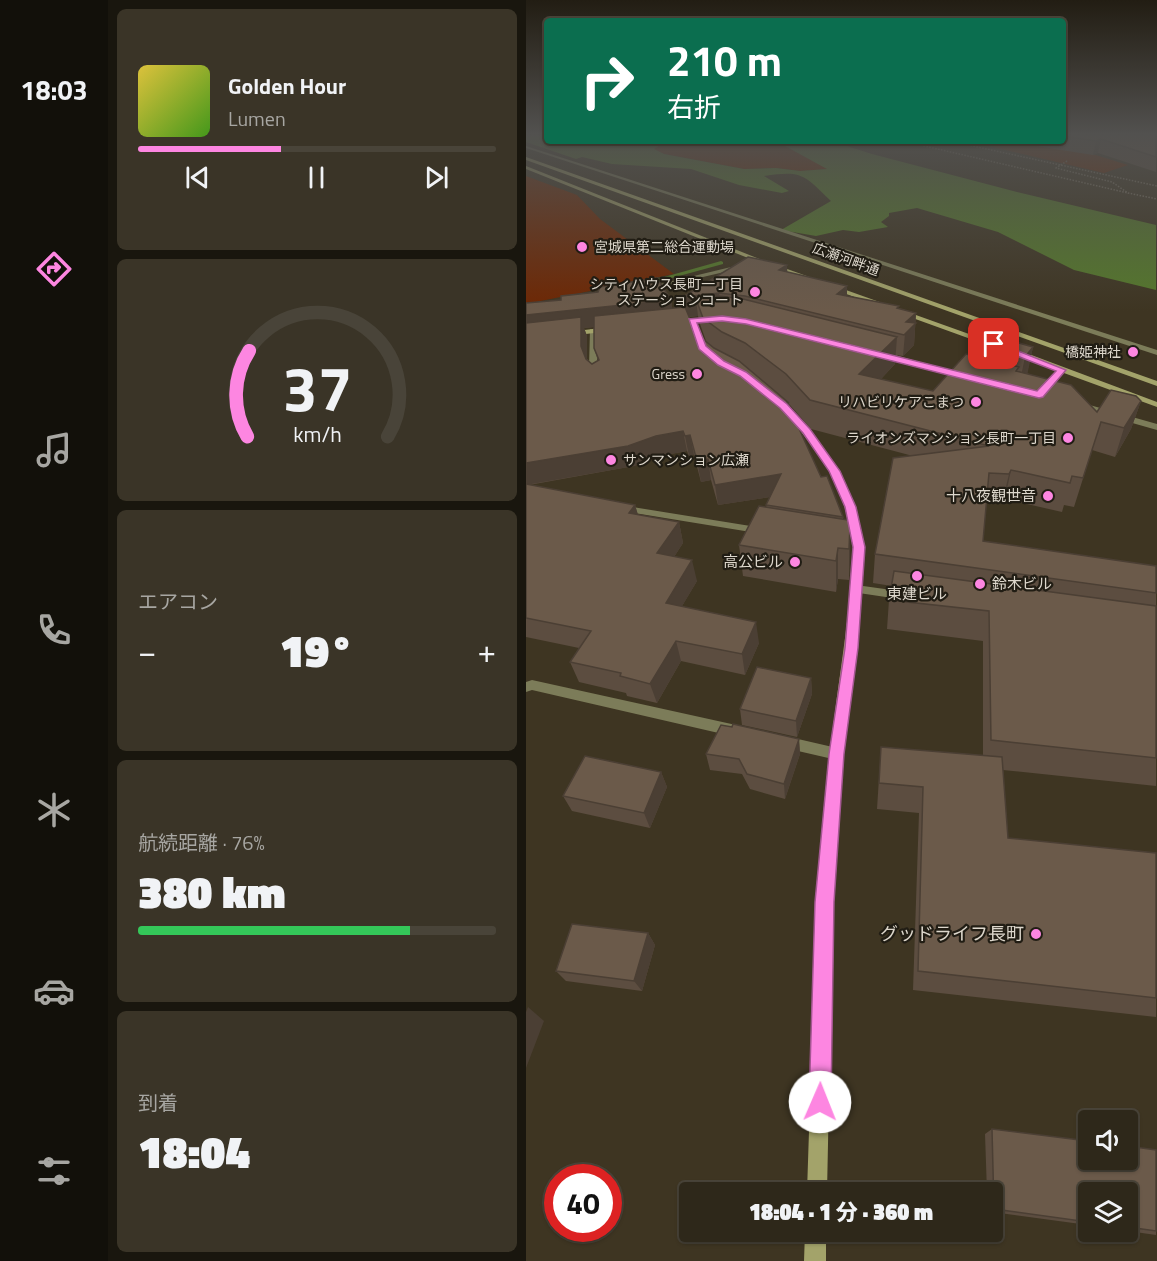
<!DOCTYPE html>
<html lang="ja">
<meta charset="utf-8">
<style>
body{margin:0;font-family:"Titillium Web","Noto Sans JP",sans-serif;background:#3a3427;color:#f1f3f6;height:100vh;display:flex;flex-direction:column;font-size:22px;white-space:nowrap}
*{box-sizing:border-box;margin:0}
p{font-size:20px;color:#a7a6a2}
.icon{flex:none;width:33px;height:33px;fill:none;stroke:currentColor;stroke-width:2;stroke-linecap:round;stroke-linejoin:round}
.map{position:relative;flex:1;overflow:hidden}
.drawer{display:flex;flex-direction:column;gap:9px;padding:9px;background:#19160e;width:418px}
.drawer>*{flex:none}
.guide{position:absolute;left:18px;top:18px;width:522px;height:126px;border-radius:6px;box-shadow:0 2px 4px #0004,0 0 0 2px #494439;background:#0b6e4f;color:#fff;overflow:hidden}
.controls{position:absolute;left:552px;top:1110px;display:grid;gap:12px}
.controls a{display:grid;place-items:center;width:60px;height:60px;border-radius:6px;background:#2e281a;box-shadow:0 2px 4px #0004,0 0 0 2px #494439;font-size:30px}
.speed{position:absolute;left:18px;top:1164px;display:flex;gap:12px;font-size:30px;font-weight:700;text-align:center}
.speed>*{display:grid;place-content:center;width:78px;height:78px;border-radius:50%;background:#2e281a;box-shadow:0 2px 4px #0004,0 0 0 2px #494439;line-height:1}
.speed .limit{border:9px solid #d22;background:#fff;color:#111}
.pin{position:absolute;display:grid;place-items:center;width:51px;height:51px;color:#fff;margin:-26px;border-radius:12px;box-shadow:0 3px 9px #0006}
.me{position:absolute;width:66px;margin:-33px;rotate:1deg;stroke-linejoin:round;filter:drop-shadow(0 0 4px #0008)}
.turn{display:flex;align-items:center;gap:21px;height:126px;padding:0 24px;font-size:27px}
.turn .icon{width:78px;height:78px;stroke-width:2.5}
.turn b{display:block;font-size:42px;line-height:51px}
.big{font-size:45px;font-weight:800;line-height:1.1}
.drawer .card{flex:1;display:flex;flex-direction:column;justify-content:center;gap:9px;min-width:0;padding:0 21px;border-radius:9px;background:#3a3427}
.drawer .dial{align-items:center;gap:0}
.dial svg{height:156px;overflow:visible;fill:none;stroke:#494439;stroke-width:7;stroke-linecap:round;text-anchor:middle}
.dial text{fill:#f1f3f6;stroke:none}
.song{display:flex;align-items:center;gap:18px}
.cover{width:72px;height:72px;border-radius:9px;background:linear-gradient(135deg,hsl(50 70% 55%),hsl(100 70% 35%))}
.played{height:6px;border-radius:3px;background:linear-gradient(90deg,#fd86e1 40%,#494439 40%)}
.keys{display:flex;justify-content:space-around;direction:ltr}
.heat{display:flex;justify-content:space-between;align-items:center;font-size:33px;direction:ltr}
.charge{height:9px;border-radius:4px;background:linear-gradient(90deg,#34c759 76%,#494439 0)}
.trip{position:absolute;left:153px;top:1182px;width:324px;height:60px;border-radius:6px;background:#2e281a;box-shadow:0 2px 4px #0004,0 0 0 2px #494439;font-weight:800;line-height:60px;text-align:center}
main{display:flex;flex:1;min-height:0}
.tab-bar{display:flex;flex-direction:column;width:108px;justify-content:space-around;align-items:center;background:#12100a;color:#a7a6a2}
.tab-bar .icon{width:42px;height:42px}
.tab-bar .current{color:#fd86e1}
.tab-bar b{font-size:27px;color:#f1f3f6}
.map>svg:first-child{display:block}
.green{fill:#6e2703}
.water{fill:#55782b}
.lines{fill:none;stroke-linecap:round;stroke-linejoin:round}
.stream{fill:#55782b;fill-rule:evenodd}
.path{stroke:#7d7565;stroke-width:1.5;stroke-dasharray:1.5 1.5;stroke-linecap:butt}
.lane{fill:#7c7c59;fill-rule:evenodd}
.street{fill:#7c7c59;fill-rule:evenodd}
.secondary{fill:#a3a36a;fill-rule:evenodd}
.wall{fill:#5c4d40;fill-rule:evenodd}
.shaded-wall{fill:#4b3f34}
.building{fill:#6b5a4a;stroke:#4b3f34;stroke-width:1.5}
.route{fill:#fd86e1;stroke:#a45792;stroke-width:1.5}
.poi-dot{fill:#fd86e1;stroke:#211d14;stroke-width:2}
.labels{text-anchor:middle;stroke-width:4.5;stroke-linejoin:round;paint-order:stroke}
.far-poi-label{font-size:14px;fill:#ddd7cc;stroke:#211d14;text-anchor:end}
.far-street-label{font-size:14px;fill:#ddd7cc;stroke:#211d14}
.poi-label{font-size:15px;fill:#ddd7cc;stroke:#211d14;text-anchor:end}
.near-poi-label{font-size:18px;fill:#ddd7cc;stroke:#211d14;text-anchor:end}
</style>
<main>
<nav class="tab-bar">
<b>18:03</b>
<svg class="icon current" aria-label="directions" viewBox="0 0 24 24"><path d="M12 3l9 9-9 9-9-9zM9 14v-3h6M13 9l2 2-2 2"/></svg>
<svg class="icon" aria-label="music" viewBox="0 0 24 24"><path d="M9 18V5l10-2v13"/><circle cx="6" cy="18" r="3"/><circle cx="16" cy="16" r="3"/></svg>
<svg class="icon" aria-label="phone" viewBox="0 0 24 24"><path d="M5 4h4l2 5-3 2q2 4 5 5l2-3 5 2v4C11 20 4 13 5 4z"/></svg>
<svg class="icon" aria-label="climate" viewBox="0 0 24 24"><path d="M12 3v18M4 7l16 10M4 17L20 7"/></svg>
<svg class="icon" aria-label="car" viewBox="0 0 24 24"><path d="M5 17H2v-5l4-1 3-4h7l3 4 3 1v5h-3M9 17h6M6 11h13"/><circle cx="7" cy="17" r="2"/><circle cx="17" cy="17" r="2"/></svg>
<svg class="icon" aria-label="filters" viewBox="0 0 24 24"><path d="M4 7h16M4 17h16"/><circle cx="9" cy="7" r="2"/><circle cx="15" cy="17" r="2"/></svg>
</nav>
<section class="drawer">
<div class="card">
<div class="song"><i class="cover"></i><div><b>Golden Hour</b><p>Lumen</p></div></div>
<div class="played"></div>
<div class="keys"><svg class="icon" aria-label="previous" viewBox="0 0 24 24"><path d="M18 5L8 12l10 7zM5 5v14"/></svg><svg class="icon" aria-label="pause" viewBox="0 0 24 24"><path d="M8 5v14M16 5v14"/></svg><svg class="icon" aria-label="next" viewBox="0 0 24 24"><path d="M6 5l10 7-10 7zM19 5v14"/></svg></div>
</div>
<div class="card dial"><svg viewBox="0 0 100 80">
<path d="M14 69A42 42 0 1 1 86 69"/>
<path d="M14 69A42 42 0 0 1 15 25" stroke="#fd86e1"/>
<text x="50" y="56" font-size="32" font-weight="700">37</text>
<text x="50" y="72" font-size="11">km/h</text>
</svg></div>
<div class="card"><p>エアコン</p>
<div class="heat"><a>−</a><b class="big">19°</b><a>+</a></div>
</div>
<div class="card"><p>航続距離 · 76%</p><b class="big">380 km</b><div class="charge"></div></div>
<div class="card"><p>到着</p><b class="big">18:04</b></div>
</section>
<div class="map">
<svg width="631" height="1261" viewBox="0 0 631 1261">
<rect width="100%" height="100%" fill="#3e3522"/>
<path class="green" d="M140,141H250L302,169L274,171L250,168L218,169L138,154L127,149Z
M441,141H496L563,153L602,165L578,173Z
M0,176L51,195L74,219L148,274L0,304Z"/>
<path class="water" d="M0,135H21V141H140L128,149L138,154L218,169L250,168L274,171L301,169L250,141H305L346,154L491,192L630,225V290L548,270L472,232L391,208L363,213V216L355,222L362,227L333,232L317,230L290,236L255,230L305,201C278,175 277,170 238,176L263,191L256,193L213,185L165,169L86,164L56,157L50,159L0,142Z"/>
<g class="lines">
<path class="stream" d="M195,261L197,262V264L120,285L117,283Z"/>
<path class="path" d="M377,141L602,193
M424,141L631,186
M541,161L530,168L586,182L602,193L631,199"/>
<path class="lane" d="M205,267L207,268V270L121,290L118,288Z"/>
<path class="street" d="M0,146L631,350V355L0,148Z
M64,329L71,331V368L75,377L71,379H68L63,368Z
M352,352H358L444,376L437,378L352,356Z
M533,368L540,370L521,392H515V388Z
M553,402L631,424V430L550,407L549,405Z
M94,505L237,528L242,531L237,534L90,510L89,508Z
M330,585L380,592L386,596L380,600L326,592L324,589Z
M6,680L210,725L215,727L217,731L215,735L210,737L6,690L0,692V682Z
M259,736L311,748L316,750L318,754L316,758L311,760L259,748L254,746L252,742L254,738Z"/>
<path class="secondary" d="M0,157L631,381V386L0,160Z
M0,166L236,260L471,344L464,346L232,262L0,169Z
M166,319L170,321L179,343L178,345L171,343L163,323L150,324L146,322L150,320Z
M82,327H85V331L43,336L39,334L43,332Z
M486,350H492L631,402V407L486,354Z
M253,403H259L283,429L314,471L330,507L338,547L331,648L318,754L307,902L301,1192H281C286,1046 289,901 304,756C309,702 319,648 324,594C325,578 329,559 327,544C318,484 293,450 253,407Z
M279,1232H300V1261H278Z"/>
</g>
<path class="wall" d="M537,135H630V172L572,153L567,155L479,141H537Z
M262,272L321,296L373,306L372,308L390,313L388,345L377,356L370,355L369,364L355,379L407,391L446,356L448,345L507,347L501,373L571,412L615,401L605,429L589,457L566,450L548,507L538,505L536,512L479,499L476,503H460L457,541L630,566V786L477,770L482,838L630,853V1017L387,990L393,813L351,809L355,747L457,756V641L361,629L363,600L366,586L347,583L349,554L387,456L285,429L263,404L264,408L295,477L317,517V519L324,526L323,580L312,579L310,592L217,576L213,545L240,507L244,497L192,505L185,480L175,482L168,455L163,456L161,451L134,456L108,466L3,485L109,505L112,515L153,522L157,543L148,557L171,581L156,606L233,643L219,675L155,661L131,703L101,696L100,693L53,682L44,662L53,648L0,637V303L35,300H145L146,308L158,307L157,297ZM172,316L174,324L180,341L166,324L163,317ZM68,327V348L72,361L66,364L61,359V336L58,328Z
M285,678L286,694L271,737L216,725L214,709Z
M273,739L274,754L259,799L224,789L216,774L184,770L180,754Z
M135,772L141,787L124,828L46,811L37,796Z
M122,933L129,945L116,991L40,981L30,971Z
M466,1129L630,1150V1235L602,1231V1192H562V1225L466,1212V1192H461L459,1134Z"/>
<path class="shaded-wall" d="M575,139L572,153L567,155L570,141Z
M261,265L262,285L253,270Z
M321,286V306L311,294Z
M193,293L196,314L170,299L172,316L160,317L157,297Z
M145,300L148,319L58,328L61,336V365L0,334V315Z
M390,313L388,345L377,356L380,322Z
M371,337L369,364L333,402V374Z
M507,347L501,376L493,386L499,357Z
M615,401L605,429L589,457L598,428Z
M157,431L161,451L134,456L108,466L0,485V463Z
M164,435L168,455L163,456L159,436Z
M182,459L185,480L175,482L171,461Z
M485,470L479,499L476,503L483,474Z
M255,474L257,495L192,505L189,485Z
M109,505L115,525L103,513Z
M153,522L157,543L137,574L131,553Z
M324,526V557L323,580V549Z
M312,548V579L310,592V561Z
M166,560L171,581L146,623L140,603Z
M230,622L233,643L219,675L216,654Z
M150,641L155,661L131,703L124,684Z
M285,678L286,694L271,737L270,721Z
M273,739L274,754L259,799L258,784Z
M135,772L141,787L124,828L118,813Z
M122,933L129,945L116,991L108,981Z
M2,1007L18,1021L0,1068V1012Z"/>
<path class="building" d="M537,135H630V157L575,139L570,141L537,136Z
M222,257L261,265L253,270L321,286L311,294L373,306L371,308L390,313L380,322L390,323L378,335L219,296L193,293L157,297Z
M131,278L145,300L0,315V303L35,300V296L72,292L74,287Z
M193,296L217,299L371,337L333,374L407,391L440,354L493,367L490,371L545,385L571,412L585,390L610,396L615,401L598,428L575,422L557,478L546,476L544,483L485,470L483,474L463,473L457,541L630,566V593L349,554L367,458L463,446L284,400L260,374L219,343L196,332L177,318L170,299Z
M159,307L166,324L177,339L188,348L213,361L263,403L261,402L295,477L301,476L317,517L240,505L255,474L189,485L182,459L171,461L164,435L159,436L157,431L130,436L102,446L0,463V323L55,317V346L60,359L66,364L73,360L68,348V316Z
M458,333L507,347L499,357L448,345Z
M0,484L109,505L103,513L153,522L131,553L166,560L140,603L230,622L216,654L150,641L124,684L94,676L95,673L44,662L65,631L0,618Z
M233,506L322,520L324,526L323,549L312,548L310,561L213,545Z
M368,571L630,606V758L465,740L463,611L363,600Z
M231,667L285,678L270,721L214,709Z
M207,724L273,739L258,784L221,774L213,759L180,754L195,725L206,727Z
M355,747L476,757L482,838L630,853V998L392,971L397,787L353,783Z
M59,756L135,772L118,813L37,796Z
M46,924L122,933L108,981L30,971Z
M466,1129L562,1141V1160H602V1146L630,1150V1231L602,1227V1192H562V1222L468,1209Z"/>
<linearGradient id="sky" x2="0" y2="1"><stop stop-color="#221d13"/><stop offset="0.43" stop-color="#52514f"/><stop offset="1" stop-color="#52514f" stop-opacity="0"/></linearGradient>
<rect width="631" height="311" fill="url(#sky)"/>
<path class="route" d="M196,316L220,319L511,391L530,371L465,346V343H472L540,370L517,397L513,398L220,324L196,321L171,323L180,346L198,361L220,372L261,404L284,429L314,471L330,507L339,547L332,648L318,754L308,902L305,1102L302,1110L294,1113L286,1110L283,1102L289,902L303,754L319,648L327,547L319,507L303,471L277,433L254,408L214,376L192,365L173,349L163,319Z"/>
<g class="poi-dot">
<circle cx="56" cy="247" r="6"/>
<circle cx="229" cy="292" r="6"/>
<circle cx="607" cy="352" r="6"/>
<circle cx="171" cy="374" r="6"/>
<circle cx="450" cy="402" r="6"/>
<circle cx="542" cy="438" r="6"/>
<circle cx="85" cy="460" r="6"/>
<circle cx="522" cy="496" r="6"/>
<circle cx="269" cy="562" r="6"/>
<circle cx="391" cy="576" r="6"/>
<circle cx="454" cy="584" r="6"/>
<circle cx="510" cy="934" r="6"/>
</g>
<g class="labels">
<g class="far-poi-label">
<text x="68" y="252" text-anchor="start">宮城県第二総合運動場</text>
<text x="217" y="289">シティハウス長町一丁目<tspan x="217" dy="16">ステーションコート</tspan></text>
<text x="595" y="357">橋姫神社</text>
<text x="159" y="379">Gress</text>
<text x="438" y="407">リハビリケアこまつ</text>
<text x="530" y="443">ライオンズマンション長町一丁目</text>
<text x="97" y="465" text-anchor="start">サンマンション広瀬</text>
</g>
<g class="far-street-label">
<text transform="translate(320 259) rotate(20)" y="5">広瀬河畔通</text>
</g>
<g class="poi-label">
<text x="510" y="501">十八夜観世音</text>
<text x="257" y="567">高公ビル</text>
<text x="466" y="589" text-anchor="start">鈴木ビル</text>
<text x="391" y="599" text-anchor="middle">東建ビル</text>
</g>
<g class="near-poi-label">
<text x="498" y="940">グッドライフ長町</text>
</g>
</g>
</svg>
<div class="controls">
<a><svg class="icon" aria-label="sound" viewBox="0 0 24 24"><path d="M4 9h4l5-4v14l-5-4H4zM17 9q2 3 0 6"/></svg></a>
<a><svg class="icon" aria-label="layers" viewBox="0 0 24 24"><path d="M12 4l9 5-9 5-9-5zM3 14l9 5 9-5"/></svg></a>
</div>
<div class="speed"><div class="limit">40</div></div>
<div class="pin" style="left:468px;top:344px;background:#d93025"><svg class="icon" aria-label="arrive" viewBox="0 0 24 24"><path d="M6 21V4h12l-3 4 3 4H6"/></svg></div>
<svg class="me" style="left:294px;top:1102px" viewBox="-20 -20 40 40"><circle r="19" fill="#fff"/><path d="M0-13L10 11 0 6-10 11z" fill="#fd86e1"/></svg>
<div class="trip">18:04 · 1 分 · 360 m</div>
<div class="guide">
<div class="turn"><svg class="icon" aria-label="right" viewBox="0 0 24 24"><path d="M7 20v-9h11M14 6l5 5-5 5"/></svg><div><b>210 m</b>右折</div></div>
</div>
</div>
</main>
